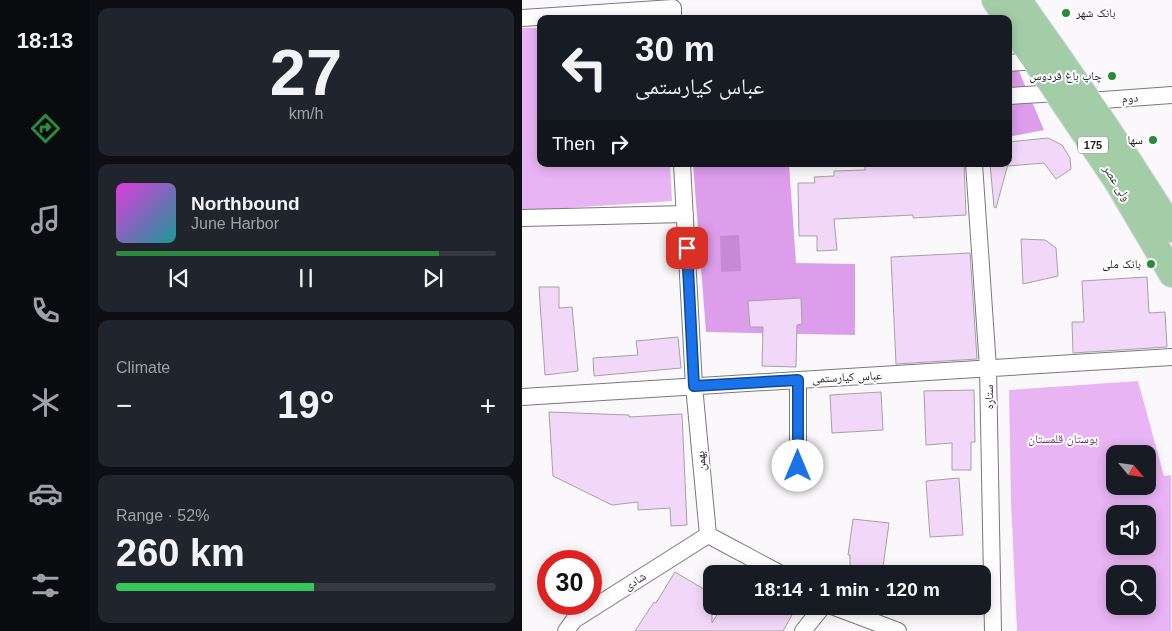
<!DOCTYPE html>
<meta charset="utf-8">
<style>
body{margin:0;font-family:Helvetica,"Noto Naskh Arabic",sans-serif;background:#20242c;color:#f1f3f6;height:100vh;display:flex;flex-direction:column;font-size:19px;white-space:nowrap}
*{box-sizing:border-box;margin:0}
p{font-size:16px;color:#9ea1a6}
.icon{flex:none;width:28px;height:28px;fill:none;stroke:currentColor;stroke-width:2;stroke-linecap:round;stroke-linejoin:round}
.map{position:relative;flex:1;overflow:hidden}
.side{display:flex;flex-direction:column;gap:8px;padding:8px;background:#0d0f14;width:432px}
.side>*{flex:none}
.hud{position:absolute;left:15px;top:15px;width:475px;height:152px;border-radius:10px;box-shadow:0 2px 12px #0003;background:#171b24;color:#f1f3f6;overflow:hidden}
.needle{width:32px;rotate:119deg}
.fabs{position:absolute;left:584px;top:445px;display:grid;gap:10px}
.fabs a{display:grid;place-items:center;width:50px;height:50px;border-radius:10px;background:#171b24;box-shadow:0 2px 12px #0003;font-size:25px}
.speed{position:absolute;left:15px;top:550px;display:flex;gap:10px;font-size:25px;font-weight:700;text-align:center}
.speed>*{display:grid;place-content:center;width:65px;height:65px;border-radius:50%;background:#171b24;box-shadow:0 2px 12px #0003;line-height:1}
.speed .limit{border:8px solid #d22;background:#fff;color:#111}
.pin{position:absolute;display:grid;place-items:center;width:42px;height:42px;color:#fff;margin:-21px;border-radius:10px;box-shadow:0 2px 8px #0006}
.me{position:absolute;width:55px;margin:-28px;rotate:0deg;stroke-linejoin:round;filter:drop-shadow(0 0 4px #0008)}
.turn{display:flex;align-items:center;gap:18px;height:105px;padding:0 15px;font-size:22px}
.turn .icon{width:65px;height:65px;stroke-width:2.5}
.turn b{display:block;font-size:35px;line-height:42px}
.then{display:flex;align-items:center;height:48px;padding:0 15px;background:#0003;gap:10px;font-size:19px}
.big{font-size:38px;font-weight:700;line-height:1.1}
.side .widget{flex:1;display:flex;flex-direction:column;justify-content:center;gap:8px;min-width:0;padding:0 18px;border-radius:10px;background:#20242c}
.side .dial{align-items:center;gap:0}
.dial b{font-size:65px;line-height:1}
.song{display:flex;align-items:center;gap:15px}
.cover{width:60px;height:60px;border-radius:8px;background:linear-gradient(135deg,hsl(300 70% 55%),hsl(180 70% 35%))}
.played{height:5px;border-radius:2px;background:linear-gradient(90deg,#2b8a3c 85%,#363941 85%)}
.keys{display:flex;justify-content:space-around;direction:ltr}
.heat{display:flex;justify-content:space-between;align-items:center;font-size:28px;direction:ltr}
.charge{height:8px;border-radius:4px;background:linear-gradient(90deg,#34c759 52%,#363941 0)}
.trip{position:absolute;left:181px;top:565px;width:288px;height:50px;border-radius:10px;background:#171b24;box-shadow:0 2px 12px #0003;font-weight:700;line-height:50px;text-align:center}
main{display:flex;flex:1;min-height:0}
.tabs{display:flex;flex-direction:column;width:90px;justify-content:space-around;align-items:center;background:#090b0e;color:#9ea1a6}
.tabs .icon{width:35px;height:35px}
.tabs .selected{color:#2b8a3c}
.tabs b{font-size:22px;color:#f1f3f6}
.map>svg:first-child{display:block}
.green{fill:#e8b4f4;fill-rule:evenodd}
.forest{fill:#dc9deb}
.water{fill:#c789d6}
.building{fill:#f2d8f8;stroke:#a4a1a5}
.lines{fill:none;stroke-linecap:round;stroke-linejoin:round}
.street-casing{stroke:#7b787c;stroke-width:18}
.primary-casing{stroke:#d7d7d7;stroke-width:28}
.street{stroke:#fff;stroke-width:16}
.primary{stroke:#a3cda7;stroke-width:26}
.route-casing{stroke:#114b97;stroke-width:12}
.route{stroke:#1a73e8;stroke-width:9}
.poi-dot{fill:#2b8a3c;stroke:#fff;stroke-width:2}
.labels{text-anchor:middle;stroke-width:4;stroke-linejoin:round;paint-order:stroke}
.shield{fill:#fff;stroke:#636263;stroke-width:1}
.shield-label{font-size:11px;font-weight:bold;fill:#201f20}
.poi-label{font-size:12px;fill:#201f20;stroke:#fff;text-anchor:end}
.street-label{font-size:12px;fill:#201f20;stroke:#fff}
.park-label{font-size:12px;fill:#742a86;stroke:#fff}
</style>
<main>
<nav class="tabs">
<b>18:13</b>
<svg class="icon selected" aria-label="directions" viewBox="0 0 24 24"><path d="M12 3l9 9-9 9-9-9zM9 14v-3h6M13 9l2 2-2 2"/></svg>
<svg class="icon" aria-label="music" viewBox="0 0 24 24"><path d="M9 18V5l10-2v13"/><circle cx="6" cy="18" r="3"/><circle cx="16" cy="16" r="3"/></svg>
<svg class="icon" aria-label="phone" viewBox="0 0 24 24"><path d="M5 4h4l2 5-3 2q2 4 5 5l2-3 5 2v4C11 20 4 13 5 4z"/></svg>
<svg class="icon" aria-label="climate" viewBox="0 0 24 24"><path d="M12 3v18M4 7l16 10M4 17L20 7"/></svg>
<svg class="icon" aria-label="car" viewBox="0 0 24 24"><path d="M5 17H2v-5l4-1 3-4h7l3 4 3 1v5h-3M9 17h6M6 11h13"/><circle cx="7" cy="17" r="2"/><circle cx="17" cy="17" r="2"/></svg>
<svg class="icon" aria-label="filters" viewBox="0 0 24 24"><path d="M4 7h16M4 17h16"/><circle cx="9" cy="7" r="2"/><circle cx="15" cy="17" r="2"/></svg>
</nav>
<section class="side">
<div class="widget dial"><b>27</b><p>km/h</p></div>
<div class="widget">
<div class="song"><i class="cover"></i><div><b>Northbound</b><p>June Harbor</p></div></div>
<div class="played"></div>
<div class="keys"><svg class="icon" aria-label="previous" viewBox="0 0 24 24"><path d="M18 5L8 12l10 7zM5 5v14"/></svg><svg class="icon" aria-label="pause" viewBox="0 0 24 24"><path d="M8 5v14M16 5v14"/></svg><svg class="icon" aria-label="next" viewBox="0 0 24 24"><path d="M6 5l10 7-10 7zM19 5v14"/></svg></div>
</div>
<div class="widget"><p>Climate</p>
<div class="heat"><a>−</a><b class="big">19°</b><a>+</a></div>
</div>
<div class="widget"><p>Range · 52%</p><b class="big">260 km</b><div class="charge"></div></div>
</section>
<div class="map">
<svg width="650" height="631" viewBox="0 0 650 631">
<rect width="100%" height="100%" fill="#fbf8fc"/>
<path class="green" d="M0,28H19V164H148L150,201L0,211Z
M616,381L642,476L649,475V631H495L489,502L487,390ZM592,454H625V486H592ZM592,514H625V546H592ZM592,574H625V606H592Z"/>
<path class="forest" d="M486,62H493L522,130L486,137Z
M171,164H267L274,263L333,264V335L184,332Z"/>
<path class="water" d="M217,235L219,271L199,272L198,236Z"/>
<path class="building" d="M526,138L540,145L548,158L549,169L534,179L522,163L486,166V142Z
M343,164H442L444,215L391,218V215L312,219L315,250L295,251V236H277L276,183H293L292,177L312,176V171L343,170Z
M468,164H486L474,208L472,207Z
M499,239L523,240L534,248L536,276L501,284Z
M448,253L455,359L374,364L369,257Z
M625,277L627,313L643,312L645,347L551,353L550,322H562L560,281Z
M17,287H37V308L50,307L56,371L23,375Z
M279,298L280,324L275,325L274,367L240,366L241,327H228L226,301Z
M156,337L159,368L72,376L71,358L116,355L114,341Z
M452,390L453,442H449V470H430V443L404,445L402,391Z
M359,392L361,430L310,433L308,395Z
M27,412L107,415V417L160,414L165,525L149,526L148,508L116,510V502L90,505L31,476Z
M437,478L441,535L408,537L404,481Z
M331,519L367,523L360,574H328V555H326Z
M153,572L190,594V623L200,606H275L261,631H113L132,602L134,603Z"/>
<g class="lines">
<g class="street-casing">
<path id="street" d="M0,18L151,8V19
M486,63L514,61
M486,96L537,93
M567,101L650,95
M160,164L172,386L186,535
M452,164L466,368L471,631
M0,218L163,214
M0,397L650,357
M276,466V380
M186,535L259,574
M310,606L376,631
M44,631L52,620L186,535
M281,631L301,606"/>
</g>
<g class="primary-casing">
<path id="primary" d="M473,0L486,19
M496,0C550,75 601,151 650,229
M486,20L595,181L650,274"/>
</g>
<use href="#street" class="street"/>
<use href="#primary" class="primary"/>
</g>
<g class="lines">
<g class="route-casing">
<path id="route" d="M165,248L172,386L276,380V466"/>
</g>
<use href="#route" class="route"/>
</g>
<g class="poi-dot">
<circle cx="544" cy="13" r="5"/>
<circle cx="590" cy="76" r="5"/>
<circle cx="631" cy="140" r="5"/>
<circle cx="629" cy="264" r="5"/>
</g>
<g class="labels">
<rect class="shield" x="556" y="136.5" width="30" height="17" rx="4"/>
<g class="shield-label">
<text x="571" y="149">175</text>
</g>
<g class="poi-label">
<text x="554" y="17" text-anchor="start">بانک شهر</text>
<text x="580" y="80">چاپ باغ فردوس</text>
<text x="621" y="144">سها</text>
<text x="619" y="268">بانک ملی</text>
</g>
<g class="street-label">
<text transform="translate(608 98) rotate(-4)" y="4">دوم</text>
<text transform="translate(595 183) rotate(58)" y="4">ولی عصر</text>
<text transform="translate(325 377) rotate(-3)" y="4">عباس کیارستمی</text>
<text transform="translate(467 397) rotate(-91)" y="4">ستاره</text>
<text transform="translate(179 461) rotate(-95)" y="4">بهمن</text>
<text transform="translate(113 581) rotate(-32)" y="4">شادی</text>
</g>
<g class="park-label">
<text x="541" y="443">بوستان قلمستان</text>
</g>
</g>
</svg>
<div class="fabs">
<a><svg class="needle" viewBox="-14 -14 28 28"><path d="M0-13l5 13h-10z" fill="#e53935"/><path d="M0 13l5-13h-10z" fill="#9ea1a6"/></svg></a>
<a><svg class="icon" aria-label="sound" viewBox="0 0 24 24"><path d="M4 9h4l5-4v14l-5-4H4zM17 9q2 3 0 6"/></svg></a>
<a><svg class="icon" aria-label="search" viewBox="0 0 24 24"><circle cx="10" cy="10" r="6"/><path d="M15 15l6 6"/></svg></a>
</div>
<div class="speed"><div class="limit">30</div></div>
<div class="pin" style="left:165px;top:248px;background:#d93025"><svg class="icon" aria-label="arrive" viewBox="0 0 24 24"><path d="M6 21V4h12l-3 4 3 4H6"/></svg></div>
<svg class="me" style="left:276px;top:466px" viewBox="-20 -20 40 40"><circle r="19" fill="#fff"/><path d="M0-13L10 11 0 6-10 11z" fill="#1a73e8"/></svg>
<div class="trip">18:14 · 1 min · 120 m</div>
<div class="hud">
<div class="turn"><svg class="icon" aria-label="left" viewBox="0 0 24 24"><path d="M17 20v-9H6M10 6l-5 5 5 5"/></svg><div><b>30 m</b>عباس کیارستمی</div></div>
<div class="then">Then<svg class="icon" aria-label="right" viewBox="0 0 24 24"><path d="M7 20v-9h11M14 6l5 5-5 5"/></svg></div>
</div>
</div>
</main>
